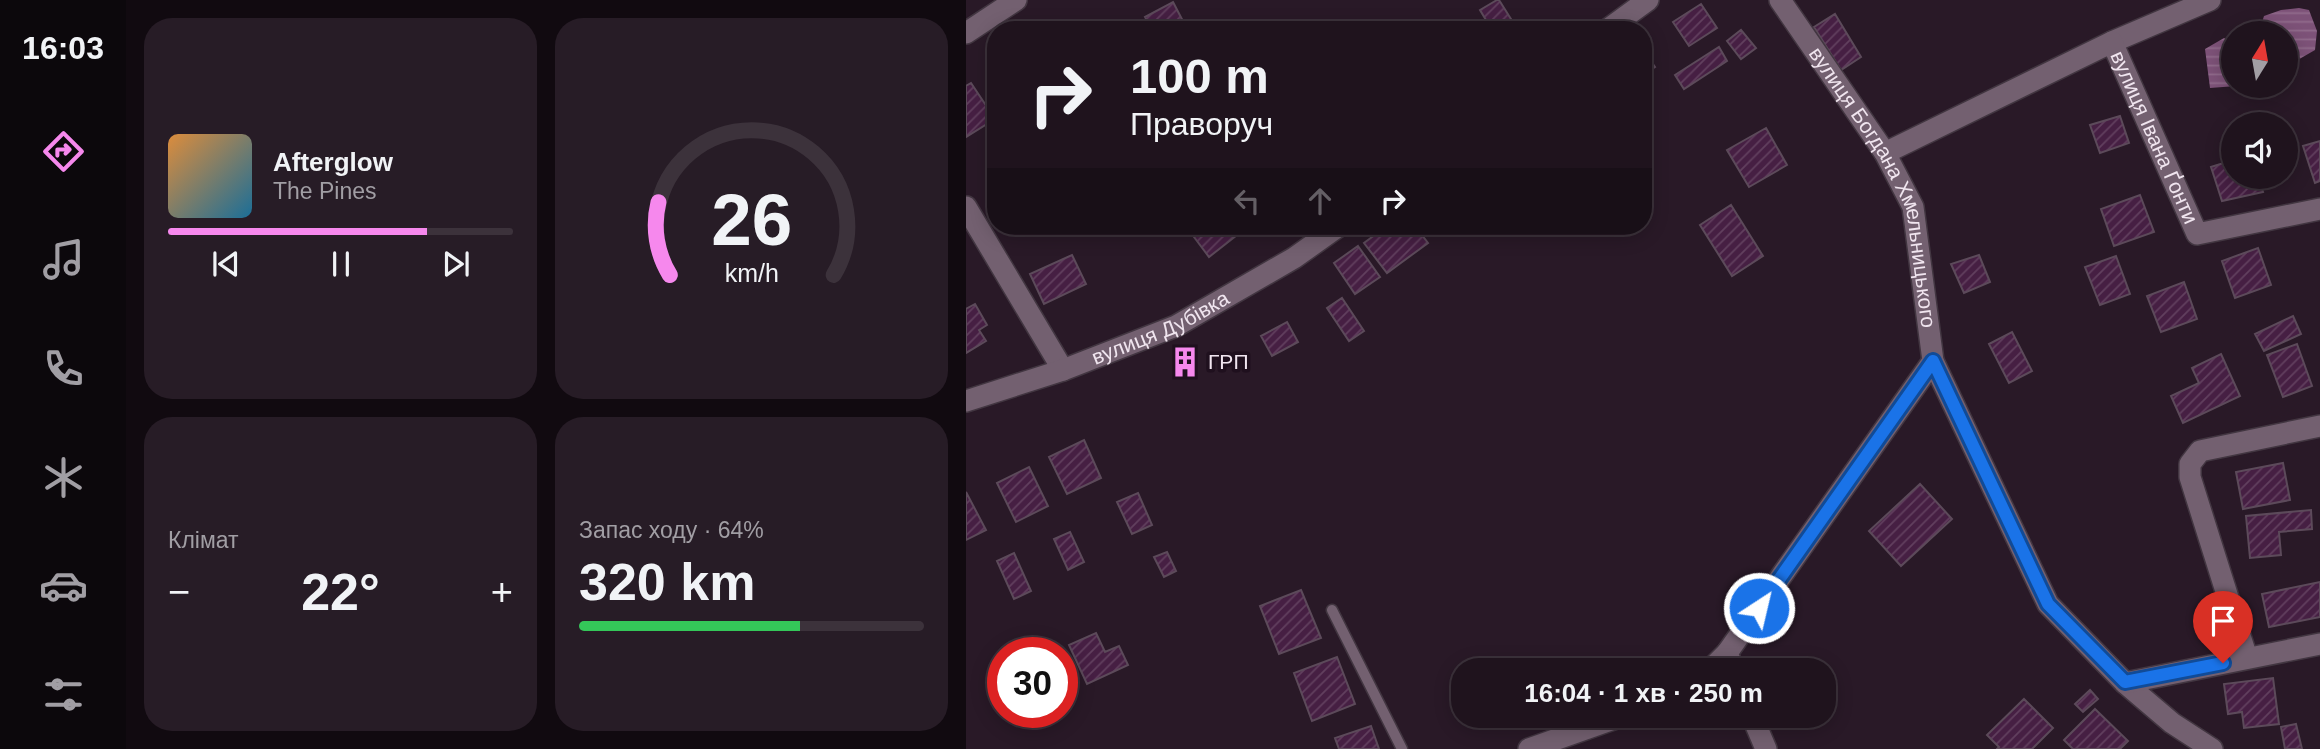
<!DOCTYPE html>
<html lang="uk">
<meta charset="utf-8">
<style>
body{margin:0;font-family:Helvetica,sans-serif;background:#271c26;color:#f1f3f6;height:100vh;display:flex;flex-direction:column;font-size:26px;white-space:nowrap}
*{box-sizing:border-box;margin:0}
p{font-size:23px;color:#a19ea4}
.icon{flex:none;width:38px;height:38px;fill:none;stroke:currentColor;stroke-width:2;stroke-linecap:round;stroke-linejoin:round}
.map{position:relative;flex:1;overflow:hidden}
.sheet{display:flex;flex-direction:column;gap:18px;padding:18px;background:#110a10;width:840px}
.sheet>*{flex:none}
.banner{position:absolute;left:21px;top:21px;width:665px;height:214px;border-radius:28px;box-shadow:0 4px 18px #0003,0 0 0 2px #3c323b;background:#1f131d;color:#f1f3f6;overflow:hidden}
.needle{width:46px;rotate:11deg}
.fabs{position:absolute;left:1255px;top:21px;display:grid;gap:14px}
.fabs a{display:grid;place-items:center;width:77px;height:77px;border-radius:50%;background:#1f131d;box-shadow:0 4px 18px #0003,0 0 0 2px #3c323b;font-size:35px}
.speed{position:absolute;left:21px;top:637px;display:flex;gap:14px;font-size:35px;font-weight:700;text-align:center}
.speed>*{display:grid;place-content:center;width:91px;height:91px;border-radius:50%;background:#1f131d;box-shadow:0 4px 18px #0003,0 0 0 2px #3c323b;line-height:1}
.speed .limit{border:10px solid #d22;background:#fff;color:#111}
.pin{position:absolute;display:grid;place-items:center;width:60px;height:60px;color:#fff;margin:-72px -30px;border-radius:50% 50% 50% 0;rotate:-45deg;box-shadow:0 0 7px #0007}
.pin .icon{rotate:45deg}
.me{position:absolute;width:77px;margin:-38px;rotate:35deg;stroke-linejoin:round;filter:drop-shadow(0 0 5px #0008)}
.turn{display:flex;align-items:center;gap:24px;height:147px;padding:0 28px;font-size:32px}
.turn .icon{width:91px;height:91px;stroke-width:2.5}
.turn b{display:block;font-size:49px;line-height:60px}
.lanes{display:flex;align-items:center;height:66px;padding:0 28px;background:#0003;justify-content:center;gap:35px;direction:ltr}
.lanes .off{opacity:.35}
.big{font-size:52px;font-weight:600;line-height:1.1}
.sheet .tile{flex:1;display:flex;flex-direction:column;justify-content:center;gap:10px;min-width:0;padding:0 24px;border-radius:28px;background:#271c26}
.sheet .dial{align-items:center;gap:0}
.dial svg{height:182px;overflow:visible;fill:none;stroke:#3c323b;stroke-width:7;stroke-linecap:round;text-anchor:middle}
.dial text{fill:#f1f3f6;stroke:none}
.song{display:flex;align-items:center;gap:21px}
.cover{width:84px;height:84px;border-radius:10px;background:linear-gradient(135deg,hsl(30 70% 55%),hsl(200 70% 35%))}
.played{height:7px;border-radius:4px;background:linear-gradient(90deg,#f688ed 75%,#3c323b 75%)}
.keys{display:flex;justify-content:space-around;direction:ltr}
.heat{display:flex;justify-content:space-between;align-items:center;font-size:38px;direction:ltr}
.charge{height:10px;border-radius:5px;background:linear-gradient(90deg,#34c759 64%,#3c323b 0)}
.sheet .tiles{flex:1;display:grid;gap:18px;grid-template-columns:repeat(2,1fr)}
.trip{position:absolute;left:485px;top:658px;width:385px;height:70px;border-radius:28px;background:#1f131d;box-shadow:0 4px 18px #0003,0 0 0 2px #3c323b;font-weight:600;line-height:70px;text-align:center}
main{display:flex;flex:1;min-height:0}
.dock{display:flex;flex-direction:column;width:126px;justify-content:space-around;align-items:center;background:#0c080c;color:#a19ea4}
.dock .icon{width:49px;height:49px}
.dock .current{color:#f688ed}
.dock b{font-size:32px;color:#f1f3f6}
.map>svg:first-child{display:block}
.water{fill:url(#water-rules)}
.building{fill:url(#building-hatch);stroke:#5c4a5a;stroke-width:2}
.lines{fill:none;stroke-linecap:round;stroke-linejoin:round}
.service-casing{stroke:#423641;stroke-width:13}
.minor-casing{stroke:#423641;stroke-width:24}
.service{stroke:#736070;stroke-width:10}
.minor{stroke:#736070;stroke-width:21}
.route-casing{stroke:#114b97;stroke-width:18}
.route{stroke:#1a73e8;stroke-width:12}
.labels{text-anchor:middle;stroke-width:7;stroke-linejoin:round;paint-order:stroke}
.street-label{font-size:21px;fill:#f0e5ef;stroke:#1f101e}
.poi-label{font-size:21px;fill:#f0e5ef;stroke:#1f101e;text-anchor:start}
</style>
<main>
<nav class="dock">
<b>16:03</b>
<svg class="icon current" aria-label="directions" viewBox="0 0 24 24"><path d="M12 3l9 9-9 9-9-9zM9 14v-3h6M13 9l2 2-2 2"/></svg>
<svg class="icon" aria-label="music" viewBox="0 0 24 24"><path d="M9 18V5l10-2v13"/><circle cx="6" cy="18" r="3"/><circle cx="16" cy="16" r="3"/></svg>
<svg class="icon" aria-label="phone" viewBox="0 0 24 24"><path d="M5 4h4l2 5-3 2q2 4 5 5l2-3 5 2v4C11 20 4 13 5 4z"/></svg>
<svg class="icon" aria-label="climate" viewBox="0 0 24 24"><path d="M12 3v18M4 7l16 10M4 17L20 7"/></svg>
<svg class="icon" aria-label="car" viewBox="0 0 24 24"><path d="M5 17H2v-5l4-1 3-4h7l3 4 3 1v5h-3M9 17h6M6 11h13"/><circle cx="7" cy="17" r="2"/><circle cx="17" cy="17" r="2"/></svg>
<svg class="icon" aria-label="filters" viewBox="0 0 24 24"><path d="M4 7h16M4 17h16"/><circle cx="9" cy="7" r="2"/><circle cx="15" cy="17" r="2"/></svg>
</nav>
<section class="sheet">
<div class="tiles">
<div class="tile">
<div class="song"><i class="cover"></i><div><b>Afterglow</b><p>The Pines</p></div></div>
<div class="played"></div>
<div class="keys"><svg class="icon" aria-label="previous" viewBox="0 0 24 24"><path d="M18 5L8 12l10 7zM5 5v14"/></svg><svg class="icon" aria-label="pause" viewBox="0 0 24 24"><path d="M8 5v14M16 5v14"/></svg><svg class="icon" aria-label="next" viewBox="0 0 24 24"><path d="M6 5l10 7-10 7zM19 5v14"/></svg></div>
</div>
<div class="tile dial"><svg viewBox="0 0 100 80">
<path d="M14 69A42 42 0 1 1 86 69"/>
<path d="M14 69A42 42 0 0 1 9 37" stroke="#f688ed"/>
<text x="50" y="56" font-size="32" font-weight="700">26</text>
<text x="50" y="72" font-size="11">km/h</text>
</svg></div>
<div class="tile"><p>Клімат</p>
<div class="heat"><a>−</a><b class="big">22°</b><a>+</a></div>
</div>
<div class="tile"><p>Запас ходу · 64%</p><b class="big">320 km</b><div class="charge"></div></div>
</div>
</section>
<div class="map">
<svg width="1354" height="749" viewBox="0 0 1354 749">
<defs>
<pattern id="water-rules" width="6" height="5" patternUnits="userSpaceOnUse" patternTransform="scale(1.75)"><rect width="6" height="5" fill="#7d5278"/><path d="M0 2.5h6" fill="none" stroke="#906b8c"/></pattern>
<pattern id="building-hatch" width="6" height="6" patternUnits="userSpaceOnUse" patternTransform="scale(1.75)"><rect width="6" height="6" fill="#461f43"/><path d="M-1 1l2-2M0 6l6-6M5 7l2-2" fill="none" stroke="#613f5e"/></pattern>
</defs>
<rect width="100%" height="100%" fill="#291927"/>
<path class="water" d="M1333,8L1343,10L1351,31L1349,50L1323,65H1320V33L1293,32L1298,16L1315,10Z
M1258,38L1267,41V86H1270L1244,88L1239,49Z"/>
<path class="building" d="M531,0H533L550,27L546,30H526L514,10Z
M207,2L220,27L215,30H186L179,17Z
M735,4L751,28L723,46L707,22Z
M869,14L895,57L875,70L848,27Z
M775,30L790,48L775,59L761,41Z
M753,47L761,61L718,89L709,75Z
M677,50L689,67L677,75Z
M5,83L29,119L0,137V86Z
M1154,116L1163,143L1134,153L1124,125Z
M800,128L821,165L783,187L761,150Z
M1354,141V181L1349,183L1337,146Z
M1267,160V177H1292L1297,192L1256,201L1245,167Z
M1174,195L1188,232L1148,246L1135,209Z
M765,205L797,256L766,276L734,225Z
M243,226H264L271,235L243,257L228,237Z
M421,226H449L462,243L421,273L398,243Z
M392,246L414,277L389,294L368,263Z
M1292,248L1305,285L1269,298L1256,261Z
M106,255L120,284L78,304L64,274Z
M1013,255L1024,282L998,293L985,264Z
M1150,256L1164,294L1134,305L1119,267Z
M1218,282L1231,319L1195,332L1181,296Z
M376,298L398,331L383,341L361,308Z
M9,304L21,325L13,330L20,341L0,353V309Z
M1327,316L1335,334L1298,351L1289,334Z
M321,322L332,342L306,356L295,336Z
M1046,332L1066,371L1043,383L1023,344Z
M1331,344L1346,386L1317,397L1301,355Z
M1255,354L1274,396L1217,423L1205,396L1233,383L1226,368Z
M118,440L135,478L101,494L83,457Z
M1317,463L1324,500L1277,509L1270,472Z
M63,467L82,506L50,522L31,483Z
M954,484L986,519L935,566L903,531Z
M0,492L20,530L0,540Z
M172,493L186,525L166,534L151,502Z
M1345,510L1346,529L1313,532L1315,555L1284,558L1280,516Z
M104,532L118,562L102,570L88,539Z
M201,552L210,571L198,577L188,557Z
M48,553L65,591L48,599L31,561Z
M1354,582V617L1303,627L1296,594Z
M335,590L355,638L313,654L294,606Z
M130,633L139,652L153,646L162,665L121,684L103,645Z
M371,657L389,704L346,721L328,673Z
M1307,678L1313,724L1278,728L1276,712L1262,714L1258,684Z
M1124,690L1132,699L1117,712L1109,704Z
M1058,699L1087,728L1066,749H1031L1033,747L1021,735Z
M1129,709L1162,741L1154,749H1107L1098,740Z
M1330,724L1336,749H1319L1315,727Z
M405,726L413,749H373L369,738Z"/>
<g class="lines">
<g class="service-casing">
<path id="service" d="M366,610L436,749"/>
</g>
<g class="minor-casing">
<g id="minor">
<path id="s1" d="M814,0L919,153L947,207L967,361L1082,604L1159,683L1206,723L1246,749"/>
<path d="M641,30L682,0"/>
<path d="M0,33L50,0"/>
<path d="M1146,42L1244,0"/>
<path id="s2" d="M919,153L1146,42L1231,234L1354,209"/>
<path d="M0,207L97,370"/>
<path id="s3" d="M0,401L97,370L210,326L328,258L373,226"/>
<path d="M1281,658L1224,477V464L1234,451L1354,426"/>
<path d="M744,670L761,653"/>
<path d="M768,670L761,653L967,361"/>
<path d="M1159,683L1354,644"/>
<path d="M786,716L800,749"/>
<path d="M563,749L656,716"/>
</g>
</g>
<use href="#service" class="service"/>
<use href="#minor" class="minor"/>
</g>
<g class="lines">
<g class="route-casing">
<path id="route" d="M793,608L967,361L1082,604L1159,682L1257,663"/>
</g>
<use href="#route" class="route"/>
</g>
<defs>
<g id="building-bare" transform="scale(2.415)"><path d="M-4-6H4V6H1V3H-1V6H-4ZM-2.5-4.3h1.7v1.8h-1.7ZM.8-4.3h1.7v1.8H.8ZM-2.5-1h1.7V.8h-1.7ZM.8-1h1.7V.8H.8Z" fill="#f688ed" stroke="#1f101e" stroke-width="2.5" paint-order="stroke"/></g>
</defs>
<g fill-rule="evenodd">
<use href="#building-bare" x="219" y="362"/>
</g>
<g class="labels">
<g class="street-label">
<text dy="7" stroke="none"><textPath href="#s2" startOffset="357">вулиця Івана Ґонти</textPath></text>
<text dy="7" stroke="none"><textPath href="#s1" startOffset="214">вулиця Богдана Хмельницького</textPath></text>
<text dy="7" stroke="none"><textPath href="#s3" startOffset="208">вулиця Дубівка</textPath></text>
</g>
<g class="poi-label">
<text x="242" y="369">ГРП</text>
</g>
</g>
</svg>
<div class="fabs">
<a><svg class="needle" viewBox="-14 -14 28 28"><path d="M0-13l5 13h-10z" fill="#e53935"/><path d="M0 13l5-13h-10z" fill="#a19ea4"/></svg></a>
<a><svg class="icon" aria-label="sound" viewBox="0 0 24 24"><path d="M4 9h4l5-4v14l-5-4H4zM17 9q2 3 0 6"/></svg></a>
</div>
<div class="speed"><div class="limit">30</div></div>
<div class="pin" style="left:1257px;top:663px;background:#d93025"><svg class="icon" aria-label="arrive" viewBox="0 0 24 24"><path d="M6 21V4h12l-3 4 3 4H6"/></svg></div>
<svg class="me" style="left:793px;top:608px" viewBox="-20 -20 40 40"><circle r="17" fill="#1a73e8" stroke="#fff" stroke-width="3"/><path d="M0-11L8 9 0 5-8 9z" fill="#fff"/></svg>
<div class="trip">16:04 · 1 хв · 250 m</div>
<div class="banner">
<div class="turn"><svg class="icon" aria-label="right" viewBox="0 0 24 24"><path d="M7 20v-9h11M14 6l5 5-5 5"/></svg><div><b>100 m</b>Праворуч</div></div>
<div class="lanes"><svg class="icon off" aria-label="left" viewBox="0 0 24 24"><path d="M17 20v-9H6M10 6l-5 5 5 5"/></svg><svg class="icon off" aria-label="ahead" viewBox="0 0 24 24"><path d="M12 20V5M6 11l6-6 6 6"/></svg><svg class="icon" aria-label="right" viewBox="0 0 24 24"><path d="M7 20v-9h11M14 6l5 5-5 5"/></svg></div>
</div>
</div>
</main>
